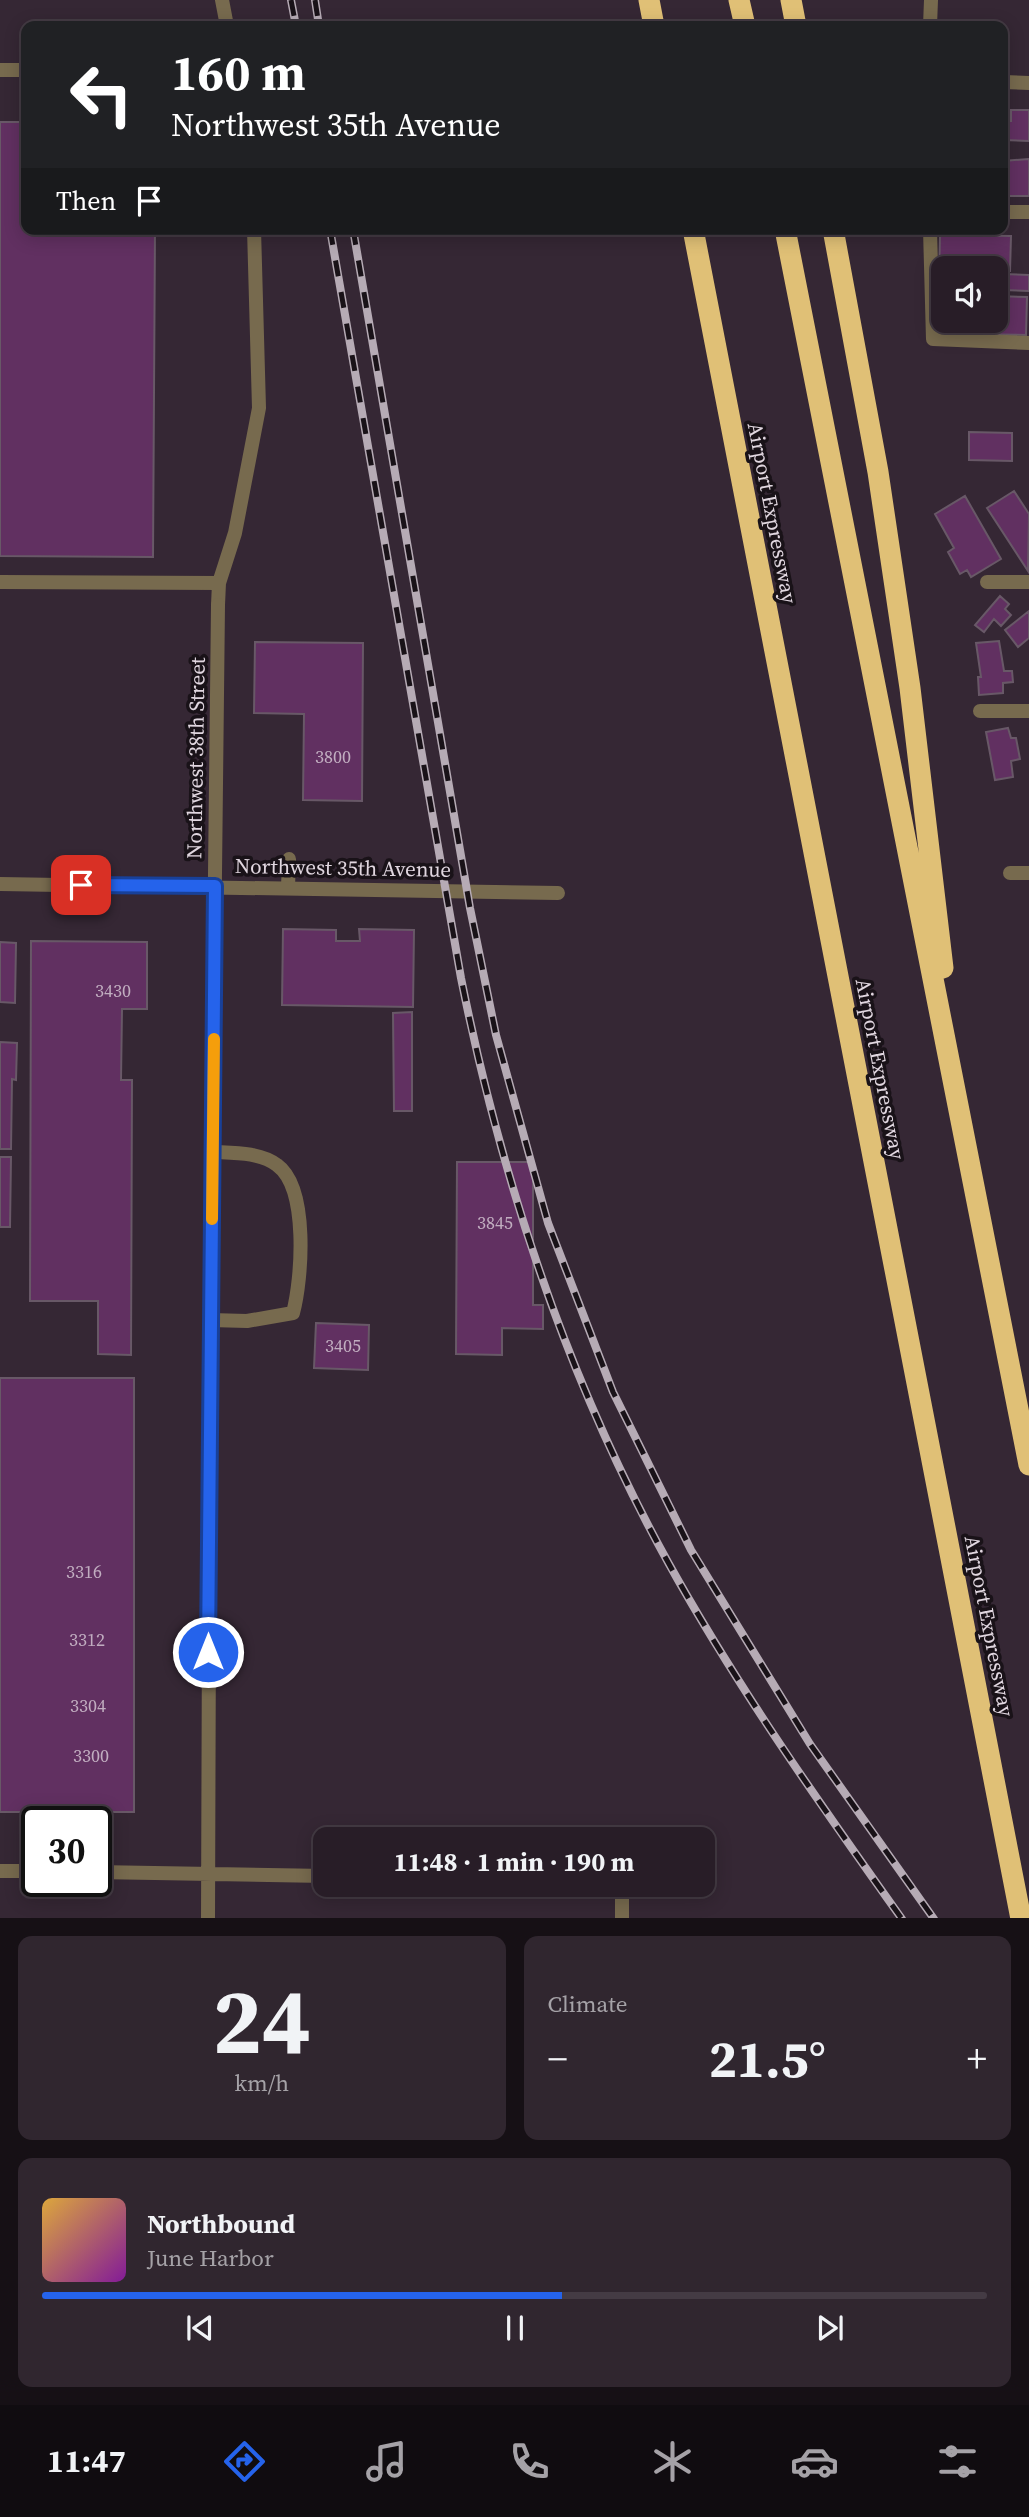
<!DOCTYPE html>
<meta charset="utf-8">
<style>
body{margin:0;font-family:"Source Serif 4",serif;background:#30262f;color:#f1f3f6;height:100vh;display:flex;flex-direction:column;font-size:26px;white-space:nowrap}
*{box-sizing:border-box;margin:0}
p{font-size:23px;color:#a5a2a7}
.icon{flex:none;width:38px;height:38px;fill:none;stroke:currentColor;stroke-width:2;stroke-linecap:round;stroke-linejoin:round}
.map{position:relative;height:1918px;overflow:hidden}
.drawer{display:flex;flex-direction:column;gap:18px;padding:18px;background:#161015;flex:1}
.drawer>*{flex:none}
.hud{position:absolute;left:21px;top:21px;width:987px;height:214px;border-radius:14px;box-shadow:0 4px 18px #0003,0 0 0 2px #443b44;background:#202124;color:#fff;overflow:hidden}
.controls{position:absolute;left:931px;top:256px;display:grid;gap:14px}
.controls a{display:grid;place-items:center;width:77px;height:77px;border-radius:14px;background:#281d27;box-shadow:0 4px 18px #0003,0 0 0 2px #443b44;font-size:35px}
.speed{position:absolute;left:21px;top:1806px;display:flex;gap:14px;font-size:35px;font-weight:700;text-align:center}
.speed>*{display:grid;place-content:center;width:91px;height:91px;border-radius:50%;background:#281d27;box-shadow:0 4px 18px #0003,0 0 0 2px #443b44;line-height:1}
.speed .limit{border:4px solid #111;border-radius:10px;background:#fff;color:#111}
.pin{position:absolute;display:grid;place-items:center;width:60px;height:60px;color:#fff;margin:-30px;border-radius:14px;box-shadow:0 4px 10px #0006}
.me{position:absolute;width:77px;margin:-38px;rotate:0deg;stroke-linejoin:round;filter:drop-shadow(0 0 5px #0008)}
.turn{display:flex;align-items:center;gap:24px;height:147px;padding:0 35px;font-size:32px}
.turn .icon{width:91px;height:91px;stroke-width:2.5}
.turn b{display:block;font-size:49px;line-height:60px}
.then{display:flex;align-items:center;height:66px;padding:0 35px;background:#0003;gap:14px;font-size:26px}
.big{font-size:52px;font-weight:700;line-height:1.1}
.drawer .card{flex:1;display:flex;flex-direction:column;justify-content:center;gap:10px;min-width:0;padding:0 24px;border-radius:14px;background:#30262f}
.drawer .dial{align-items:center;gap:0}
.dial b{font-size:91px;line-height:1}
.song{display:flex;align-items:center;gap:21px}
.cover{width:84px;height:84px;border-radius:10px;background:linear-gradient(135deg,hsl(40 70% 55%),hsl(290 70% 35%))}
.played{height:7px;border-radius:4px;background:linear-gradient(90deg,#2563eb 55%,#443b44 55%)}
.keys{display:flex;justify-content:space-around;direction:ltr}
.heat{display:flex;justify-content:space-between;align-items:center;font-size:38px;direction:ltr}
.drawer .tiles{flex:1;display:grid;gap:18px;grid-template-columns:1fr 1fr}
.card:last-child{grid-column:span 2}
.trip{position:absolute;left:313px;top:1827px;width:402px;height:70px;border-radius:14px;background:#281d27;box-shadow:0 4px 18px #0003,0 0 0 2px #443b44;font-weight:700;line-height:70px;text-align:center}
.dock{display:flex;height:112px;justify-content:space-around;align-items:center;background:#100c10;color:#a5a2a7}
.dock .icon{width:49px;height:49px}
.dock .selected{color:#2563eb}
.dock b{font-size:32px;color:#f1f3f6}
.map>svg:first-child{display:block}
.building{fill:#613061;stroke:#685867;stroke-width:2}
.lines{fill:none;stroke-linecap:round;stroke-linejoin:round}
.lane{stroke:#776a4e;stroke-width:14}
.street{stroke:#776a4e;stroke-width:14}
.highway{stroke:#e0c076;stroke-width:21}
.rail-casing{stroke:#b6abb5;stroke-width:8}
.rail{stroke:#191218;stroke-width:5;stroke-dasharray:16;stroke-linecap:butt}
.route-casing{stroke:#184099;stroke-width:18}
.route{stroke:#2563eb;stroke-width:12}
.slow{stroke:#f59e0b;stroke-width:12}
.labels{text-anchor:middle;stroke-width:7;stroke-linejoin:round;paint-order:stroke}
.number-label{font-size:18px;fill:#c1adc0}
.street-label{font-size:21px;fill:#e1d7e0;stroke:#191218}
</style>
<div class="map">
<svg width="1029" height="1919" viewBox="0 0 1029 1919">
<rect width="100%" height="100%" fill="#352734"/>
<path class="building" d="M1011,110H1029V141L1003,140V121H1011Z
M0,122H26V229H155L153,557L0,556Z
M1029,159V196H1003V161Z
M940,235L1011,236L1010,271L943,268V283H939Z
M1002,274L1029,275V291L1002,290Z
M939,287H943V318H939Z
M996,296L1027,297L1026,335L962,334V320H996Z
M969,432L1012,433V461L969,460Z
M1014,491L1029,514L1028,571L987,508Z
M965,496L1001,559L971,577L967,570L960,574L948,552L954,548L935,514Z
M1000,596L1009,604L1005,609L1011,615L1001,626L994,619L984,632L975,625Z
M1029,611V638L1018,647L1005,630Z
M999,641L1004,671H1012L1013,682L1003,683V693L979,695L978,677H981L976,643Z
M255,642L363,643L362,801L303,800L304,714L254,713Z
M1008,728L1011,738H1016L1020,759L1011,761L1013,777L995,780L986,732Z
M283,929L336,930V941H360L359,929L414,930L413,1007L282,1005Z
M31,941L147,942V1009H122L121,1080H132L131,1355L98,1354V1301H30Z
M0,942L16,943L15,1003L0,1002Z
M412,1012V1111H394L393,1013Z
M0,1042L17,1043L16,1080L12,1079L11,1149H0Z
M0,1157H11L10,1227H0Z
M457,1162H533V1305H543V1329L502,1328V1355L456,1354Z
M316,1323L369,1325L368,1370L314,1368Z
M0,1378H134V1812H0Z"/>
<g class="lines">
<path class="lane" d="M930,26L931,0
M0,70H26
M1003,82L1029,83
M1003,212H1029
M930,229L933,339L1029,343
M0,582L219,583
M987,582H1029
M218,605L219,583L235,533L259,408L254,229
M980,711H1029
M1010,873H1029
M288,887L289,859
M210,1320L247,1321L293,1313C302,1279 309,1188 277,1165C260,1152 233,1153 213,1152
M622,1919V1885"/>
<path class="street" d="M222,0L227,26
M0,884L558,893
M0,1871H37
M96,1872L326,1876
M208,1919L210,1320L218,605"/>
<path class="highway" d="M649,0L654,26
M739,0L745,26
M791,0L796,26
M693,229L1021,1919
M785,229L1029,1465
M833,229L878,472L910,688L943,968"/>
<g class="rail-casing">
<path id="rail" d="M291,0L296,26
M315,0L319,26
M330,229L461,978C502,1182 568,1382 669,1564C738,1688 820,1804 902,1919
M353,229L470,908L496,1035L548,1223L613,1392L691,1550L810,1744L934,1919"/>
</g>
<use href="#rail" class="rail"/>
</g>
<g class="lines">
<g class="route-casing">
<path id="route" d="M81,885L215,886L208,1652"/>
</g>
<use href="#route" class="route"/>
<path class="slow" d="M212,1219L214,1039"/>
</g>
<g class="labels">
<g class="number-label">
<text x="333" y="763">3800</text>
<text x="113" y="997">3430</text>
<text x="495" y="1229">3845</text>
<text x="343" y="1352">3405</text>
<text x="84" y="1578">3316</text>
<text x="87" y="1646">3312</text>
<text x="88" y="1712">3304</text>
<text x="91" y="1762">3300</text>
</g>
<g class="street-label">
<text transform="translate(772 513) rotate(79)" y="7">Airport Expressway</text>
<text transform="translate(196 758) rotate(-89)" y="7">Northwest 38th Street</text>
<text transform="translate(343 868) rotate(1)" y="7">Northwest 35th Avenue</text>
<text transform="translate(880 1069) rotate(79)" y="7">Airport Expressway</text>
<text transform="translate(989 1626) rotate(79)" y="7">Airport Expressway</text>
</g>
</g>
</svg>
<div class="controls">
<a><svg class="icon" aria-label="sound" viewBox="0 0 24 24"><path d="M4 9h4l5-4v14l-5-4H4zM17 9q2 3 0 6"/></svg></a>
</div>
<div class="speed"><div class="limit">30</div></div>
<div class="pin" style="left:81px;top:885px;background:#d93025"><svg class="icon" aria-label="arrive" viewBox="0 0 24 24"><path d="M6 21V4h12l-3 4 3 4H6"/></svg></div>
<svg class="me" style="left:208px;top:1652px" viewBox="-20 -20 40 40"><circle r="17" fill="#2563eb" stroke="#fff" stroke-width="3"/><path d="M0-11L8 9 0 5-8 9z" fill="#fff"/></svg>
<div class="trip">11:48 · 1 min · 190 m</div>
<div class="hud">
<div class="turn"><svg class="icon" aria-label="left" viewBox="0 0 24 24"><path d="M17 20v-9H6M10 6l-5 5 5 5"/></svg><div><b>160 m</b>Northwest 35th Avenue</div></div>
<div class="then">Then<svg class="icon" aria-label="arrive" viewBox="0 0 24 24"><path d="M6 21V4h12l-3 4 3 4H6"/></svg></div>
</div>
</div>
<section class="drawer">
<div class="tiles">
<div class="card dial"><b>24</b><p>km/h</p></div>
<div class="card"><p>Climate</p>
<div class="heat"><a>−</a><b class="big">21.5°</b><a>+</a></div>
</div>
<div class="card">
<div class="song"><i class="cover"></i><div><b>Northbound</b><p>June Harbor</p></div></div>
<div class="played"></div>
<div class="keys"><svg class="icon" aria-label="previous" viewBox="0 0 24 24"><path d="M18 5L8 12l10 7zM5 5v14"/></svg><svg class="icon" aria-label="pause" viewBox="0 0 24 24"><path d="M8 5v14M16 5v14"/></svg><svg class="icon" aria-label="next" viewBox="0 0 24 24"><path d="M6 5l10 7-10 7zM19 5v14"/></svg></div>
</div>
</div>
</section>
<nav class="dock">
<b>11:47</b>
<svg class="icon selected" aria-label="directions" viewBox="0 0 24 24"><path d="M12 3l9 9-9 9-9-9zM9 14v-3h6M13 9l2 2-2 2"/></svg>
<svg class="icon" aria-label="music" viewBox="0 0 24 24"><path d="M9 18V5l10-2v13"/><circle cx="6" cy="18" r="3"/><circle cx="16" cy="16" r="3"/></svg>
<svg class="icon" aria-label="phone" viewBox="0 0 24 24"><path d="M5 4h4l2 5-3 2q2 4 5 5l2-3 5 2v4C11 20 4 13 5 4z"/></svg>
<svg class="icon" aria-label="climate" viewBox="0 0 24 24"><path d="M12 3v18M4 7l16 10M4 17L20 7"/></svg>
<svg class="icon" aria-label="car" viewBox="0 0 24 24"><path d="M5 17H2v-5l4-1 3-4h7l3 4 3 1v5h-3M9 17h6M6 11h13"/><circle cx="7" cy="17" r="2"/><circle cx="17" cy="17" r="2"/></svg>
<svg class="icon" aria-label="filters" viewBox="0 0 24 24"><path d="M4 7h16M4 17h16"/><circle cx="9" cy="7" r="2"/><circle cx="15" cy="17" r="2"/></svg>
</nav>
